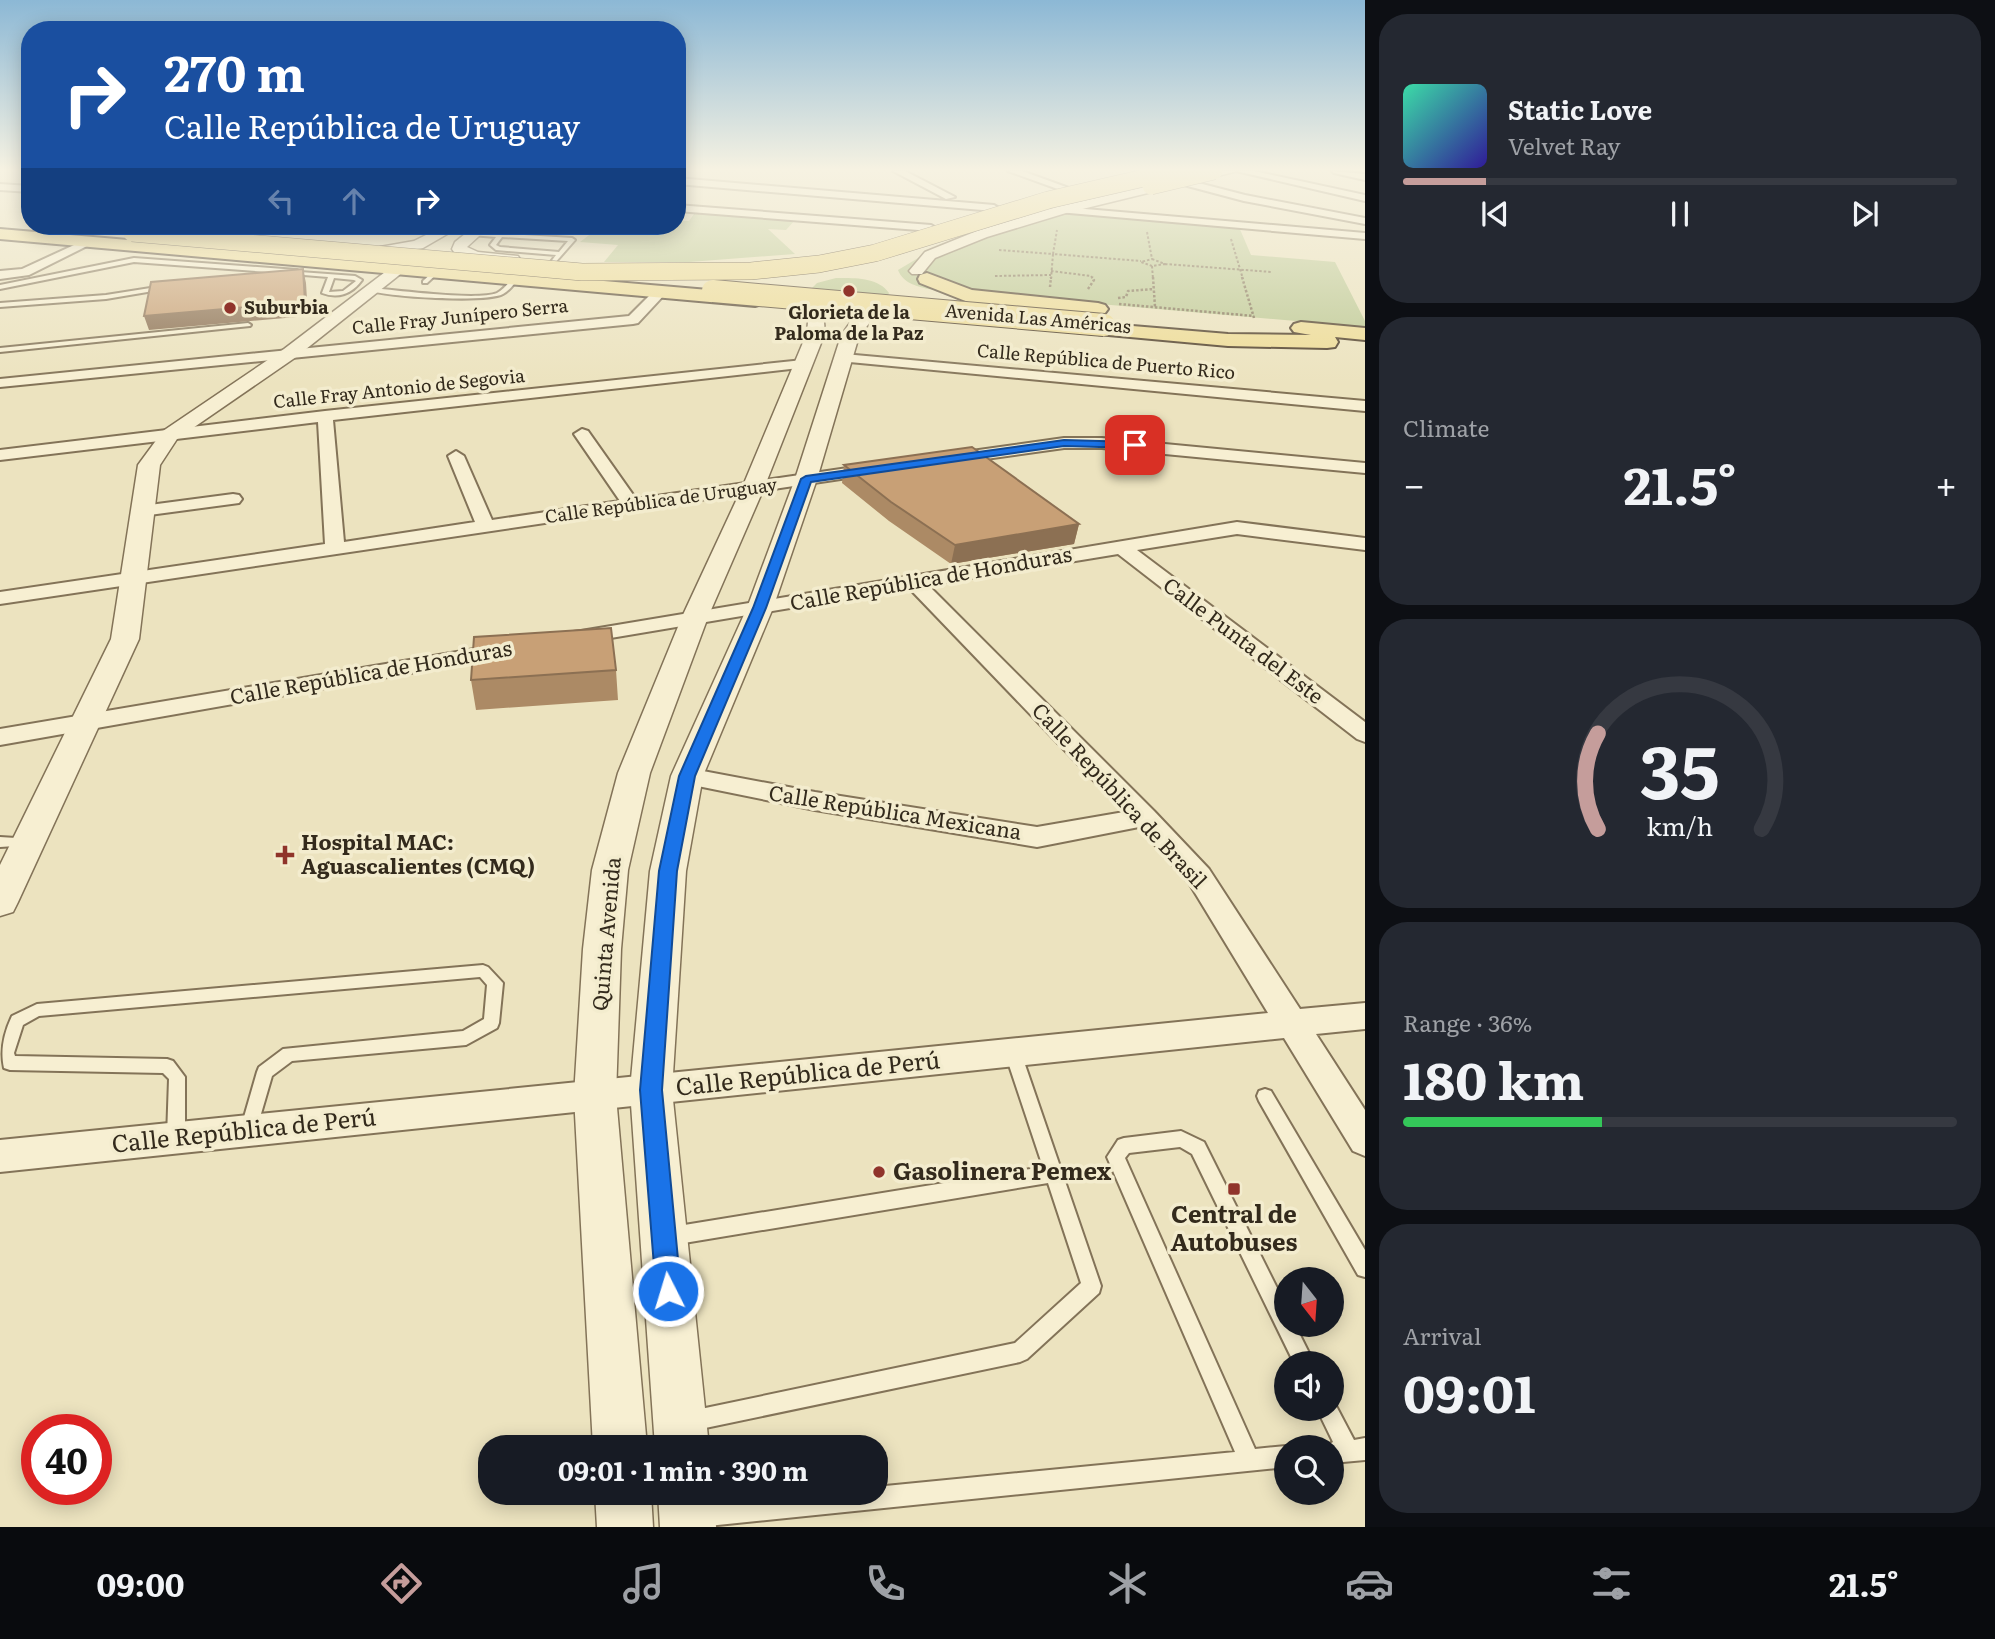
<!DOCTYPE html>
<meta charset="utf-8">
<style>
body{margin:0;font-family:Literata,serif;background:#242831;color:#f1f3f6;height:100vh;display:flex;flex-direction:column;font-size:26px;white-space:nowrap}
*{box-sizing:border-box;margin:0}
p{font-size:23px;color:#9ea1a6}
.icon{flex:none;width:38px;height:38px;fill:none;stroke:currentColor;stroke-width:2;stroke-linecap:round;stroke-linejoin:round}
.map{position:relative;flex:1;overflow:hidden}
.sheet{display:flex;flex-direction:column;gap:14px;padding:14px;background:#0d0f14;width:630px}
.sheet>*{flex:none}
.guide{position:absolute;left:21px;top:21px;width:665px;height:214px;border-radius:28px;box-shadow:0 4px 18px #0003;background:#1a4fa0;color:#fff;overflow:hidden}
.needle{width:46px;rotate:163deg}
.controls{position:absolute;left:1274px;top:1267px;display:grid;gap:14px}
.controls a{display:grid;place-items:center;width:70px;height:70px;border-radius:50%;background:#171b24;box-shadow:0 4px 18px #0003;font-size:35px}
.speed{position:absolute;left:21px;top:1414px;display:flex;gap:14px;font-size:35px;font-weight:700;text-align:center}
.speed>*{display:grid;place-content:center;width:91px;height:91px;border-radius:50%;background:#171b24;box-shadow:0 4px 18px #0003;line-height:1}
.speed .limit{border:10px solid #d22;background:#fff;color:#111}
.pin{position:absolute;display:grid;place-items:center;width:60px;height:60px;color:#fff;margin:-30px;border-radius:14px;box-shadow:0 4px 10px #0006}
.me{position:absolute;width:77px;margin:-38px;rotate:355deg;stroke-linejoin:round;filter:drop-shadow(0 0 5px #0008)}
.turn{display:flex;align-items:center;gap:24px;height:147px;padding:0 28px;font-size:32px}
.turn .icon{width:91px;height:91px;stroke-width:2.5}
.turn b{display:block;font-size:49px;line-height:60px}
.lanes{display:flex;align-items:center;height:66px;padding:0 28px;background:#0003;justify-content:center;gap:35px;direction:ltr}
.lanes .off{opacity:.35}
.big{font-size:52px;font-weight:700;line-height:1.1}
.sheet .tile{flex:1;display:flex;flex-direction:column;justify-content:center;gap:10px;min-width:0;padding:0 24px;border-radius:28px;background:#242831}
.sheet .dial{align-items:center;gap:0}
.dial svg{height:182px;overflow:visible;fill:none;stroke:#363941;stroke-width:7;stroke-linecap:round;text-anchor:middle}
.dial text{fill:#f1f3f6;stroke:none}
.song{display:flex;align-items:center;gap:21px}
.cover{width:84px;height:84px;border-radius:10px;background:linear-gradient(135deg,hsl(160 70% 55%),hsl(250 70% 35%))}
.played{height:7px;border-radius:4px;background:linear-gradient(90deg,#c59d9b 15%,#363941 15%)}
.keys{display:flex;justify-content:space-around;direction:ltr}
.heat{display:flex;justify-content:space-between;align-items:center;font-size:38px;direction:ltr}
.charge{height:10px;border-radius:5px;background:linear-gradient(90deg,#34c759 36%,#363941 0)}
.trip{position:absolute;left:478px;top:1435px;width:410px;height:70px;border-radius:28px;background:#171b24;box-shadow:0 4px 18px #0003;font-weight:700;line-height:70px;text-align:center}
.tabs{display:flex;height:112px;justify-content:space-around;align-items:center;background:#090b0e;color:#9ea1a6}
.tabs .icon{width:49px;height:49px}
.tabs .active{color:#c59d9b}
.tabs b{font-size:32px;color:#f1f3f6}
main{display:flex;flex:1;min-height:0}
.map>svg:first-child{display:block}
.green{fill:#bdc994}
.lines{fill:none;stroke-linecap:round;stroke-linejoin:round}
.service-casing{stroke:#837358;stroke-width:4}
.minor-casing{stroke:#837358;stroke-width:4}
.tertiary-casing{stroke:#837358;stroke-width:3}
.primary-casing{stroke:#51412d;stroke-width:4}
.path-far1{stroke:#837358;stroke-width:2;stroke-dasharray:2.5 2;stroke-linecap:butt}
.path{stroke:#837358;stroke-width:2.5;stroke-dasharray:2.5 2;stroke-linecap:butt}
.service{fill:#f7efd2;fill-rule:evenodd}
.minor{fill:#f7efd2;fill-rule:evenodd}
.tertiary{fill:#f7efd2;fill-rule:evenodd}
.primary{fill:#eedc97;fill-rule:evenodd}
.primary-bridge-far1-casing{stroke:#51412d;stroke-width:18;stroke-linecap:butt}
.primary-bridge-casing{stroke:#51412d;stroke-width:24;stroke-linecap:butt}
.primary-bridge-far1{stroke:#eedc97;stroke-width:17}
.primary-bridge{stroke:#eedc97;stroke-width:22}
.wall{fill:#ac8a65}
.shaded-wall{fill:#8c7053}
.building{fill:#c8a076;stroke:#8c7053;stroke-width:2}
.route{fill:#1a73e8;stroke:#114b97;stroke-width:2}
.poi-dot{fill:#90342b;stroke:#f3ecce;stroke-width:2.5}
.labels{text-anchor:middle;stroke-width:7;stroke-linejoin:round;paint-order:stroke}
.far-poi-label{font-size:18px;font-weight:bold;fill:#332a1c;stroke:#f3ecce;text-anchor:start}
.far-street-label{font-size:18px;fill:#332a1c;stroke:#f3ecce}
.street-label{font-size:21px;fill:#332a1c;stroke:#f3ecce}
.poi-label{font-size:21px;font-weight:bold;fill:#332a1c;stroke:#f3ecce;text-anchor:start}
.near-street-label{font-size:24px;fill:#332a1c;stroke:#f3ecce}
.near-poi-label{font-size:24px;font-weight:bold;fill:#332a1c;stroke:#f3ecce;text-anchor:start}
</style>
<main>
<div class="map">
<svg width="1365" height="1527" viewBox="0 0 1365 1527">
<rect width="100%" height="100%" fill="#ece3bf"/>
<path class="green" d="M1057,212L1239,227L1251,255L1335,262L1365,321V327L928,289C916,286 903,283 898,270L940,245Z
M694,214L795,220L786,230L768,229L795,254L689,262H604L618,245L580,242L597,229L595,226H677V221H689Z
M836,278C854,278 878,277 889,293L887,297L810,290L817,283Z"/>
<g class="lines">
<g class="service-casing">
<path id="service" d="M473,232L572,238L575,240L553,265L550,263L556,255L496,250L490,245L496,237L471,235ZM502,237L568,241L559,252L500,247L496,245Z
M134,258L297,270L300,272L355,276L362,280C352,294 338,299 322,293L328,277L304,275L289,280L287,277L295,274L134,262L0,289V285ZM334,278L354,280L356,281L343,291L329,292Z
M434,271L439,272L427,283H423V281Z
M513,278L518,279C514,284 509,291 503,294C486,303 385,297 368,290L371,288C396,290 477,301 497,293C503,290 508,283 513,278Z
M163,286L165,289L106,299L0,307V303L106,295Z
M248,323L251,325L250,326L0,352V348Z
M0,837L32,839L34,842L32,845L0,847Z
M483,965L488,967L503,983L499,1023L497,1028L466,1045L292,1061L272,1076L256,1131L254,1137L248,1139L242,1137L240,1131L257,1072L259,1067L283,1049L463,1031L484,1019L487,985L480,977L39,1016L23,1025L14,1053L15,1056L167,1059L173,1061L185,1077V1137L182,1143L176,1145L170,1143L167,1137L169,1079L163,1073L10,1070L4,1068C0,1050 4,1033 12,1016L37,1004Z
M1013,1046L1019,1048L1021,1053L1101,1286L1099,1293L1027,1359L1020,1362L691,1431L684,1428L681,1421L684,1414L691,1411L1015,1343L1081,1283L1048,1183L672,1245L666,1242L663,1236L666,1230L672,1227L1043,1167L1005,1053L1007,1048Z
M1265,1089L1271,1091L1365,1250V1277L1358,1275L1259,1101L1257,1096L1259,1091Z
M1181,1131L1204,1142L1286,1306V1325H1295L1314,1363H1294L1192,1154L1180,1147L1129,1153L1125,1158L1255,1449L1286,1446L1288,1447H1286V1467L698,1527L690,1524L687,1516L690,1508L698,1505L821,1493H875V1487L1235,1452L1107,1157L1118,1140L1124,1138Z
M1332,1401L1334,1402L1354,1440L1365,1438V1460L1332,1463V1447H1324L1333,1442L1317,1409H1332Z"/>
</g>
<g class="minor-casing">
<path id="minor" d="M893,171H905L955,197L946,199Z
M1008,171H1022L1077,191L1069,193Z
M1236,171H1254L1365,195V201Z
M1332,171L1365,174V180L1334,173Z
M677,178L994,205L999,208L994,211L677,184Z
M1183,179L1245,195L1365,218V224L1244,201L1180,184V180Z
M0,184L30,186V192L0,190Z
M677,205L931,225L936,228L931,231L677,211Z
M1062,207L1365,233V239L1058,212L1057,210Z
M85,240L95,242L29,275L0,279V271L22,269Z
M661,287L667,291L665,294L638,323L633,324L0,387V379L629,316L657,288Z
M844,354L1365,401V411L839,361L837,358Z
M803,360L808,361V367L333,420L344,542L475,522L448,456L456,451L464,456L492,520L620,501L574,434L582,429L588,431L636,499L875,464L881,465L883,469L881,473L0,604V592L325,544L318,422L0,460V450L325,411Z
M1064,438H1102L1365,463V473L1102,448H1064L950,464L942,459L950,454Z
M233,494L239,495L242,499L239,503L142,516L133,511L142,506Z
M1237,522L1365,538V550L1237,534L1137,550L1365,722V742L1357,739L1118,554L928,585L1154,811L1209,869L1300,1009L1365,1003V1029L1316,1034L1365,1110V1156L1353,1151L1284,1038L0,1172V1140L1268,1013L1189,883L1139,827L1037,847L815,810L678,782L675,776L678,770L687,768L815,792L1037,827L1124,812L909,588L581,643L573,642L570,637L573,632L581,631Z
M504,644L512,645L515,650L512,655L0,745V729Z"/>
</g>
<g class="tertiary-casing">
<path id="tertiary" d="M1216,171H1238L1066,213L987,237L935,258L922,274H912L909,271L925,252L977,231L1057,207Z
M444,226H461L423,248L380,255L373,251L380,247L414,241Z
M475,226H490L467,247L478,252L518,256L520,259L518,262L478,260L454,252L452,249L455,242Z
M398,264L403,266L406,269L403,272L296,357L177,439L160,465L139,639L18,902L13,912L0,916V865L111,639L138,465L163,431L284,349L393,266Z
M807,302L813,304L824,322L825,333L764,488L708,617L650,773L628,870L621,949L616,1096L647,1447H593L574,1096L583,949L592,870L618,773L682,617L742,488L807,333L808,322L799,307Z
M871,306L879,311L859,336L817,479L773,608L703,776L686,871L672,1090L709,1447H655L630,1090L650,871L671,776L747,608L795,479L841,336C848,325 858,310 871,306Z
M595,1493H651L653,1527H597Z
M658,1493H714L716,1527H660Z"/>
</g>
<g class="primary-casing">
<path id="primary" d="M0,229L755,294L762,296L765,300L762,304L755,306L0,239Z
M927,273L972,290L1098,303L1105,305L1108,309L1105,313L1098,315L968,302L920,283L918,279L920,275Z
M1061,320L1228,334L1311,335L1294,332L1291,328L1294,324L1301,322L1365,328V340L1335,337L1338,342L1335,347L1327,348L1228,346L1054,330L1051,326L1054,322Z"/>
</g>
<path class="path-far1" d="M1147,232L1152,259
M1231,239L1243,279
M999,250L1053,254L1057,230
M1152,259L1165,264L1152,266L1141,262Z
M1165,264L1272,272
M1152,266L1153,279
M1051,271L1091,276L1093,279
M995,276L1051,275
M1051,279L1053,254L1141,261"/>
<path class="path" d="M1153,277L1155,307
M1242,277L1254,318
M1050,287L1051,277
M1088,289L1094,280L1092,277
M1118,298L1126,297L1128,291L1154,289
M1119,304L1254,316"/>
<use href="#service" class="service"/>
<use href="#minor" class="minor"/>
<use href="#tertiary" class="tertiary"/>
<use href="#primary" class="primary"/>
<g class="primary-bridge-far1-casing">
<path id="primary-bridge-far1" d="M1151,186L1214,171
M132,233L582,272L751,271L819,264L875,253L1048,200L1174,171"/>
</g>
<g class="primary-bridge-casing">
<path id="primary-bridge" d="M713,291L1104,325"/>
</g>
<use href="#primary-bridge-far1" class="primary-bridge-far1"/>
<use href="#primary-bridge" class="primary-bridge"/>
</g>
<path class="wall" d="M844,465L1079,524L1074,544L951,564L889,521L842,483Z
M616,670L618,700L476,710L471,680Z"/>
<path class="shaded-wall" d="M303,269L306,283L308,316L149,330L144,316Z
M1079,524L1074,544L951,564L955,545Z"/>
<path class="building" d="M303,269L305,302L144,316L151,282Z
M972,447L1079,524L955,545L891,502L844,465Z
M611,628L616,670L471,680L474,637Z"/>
<linearGradient id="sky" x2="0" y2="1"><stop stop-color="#8cb8d5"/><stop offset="0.44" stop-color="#f6f2e2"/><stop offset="1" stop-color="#f6f2e2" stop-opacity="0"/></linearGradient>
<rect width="1365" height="385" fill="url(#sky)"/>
<path class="route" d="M1064,440L1135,442L1141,445L1135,448L1064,446L811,482L766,608L695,776L677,871L662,1090L681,1291L677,1299L668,1303L660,1299L656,1291L640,1090L659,871L679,776L753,608L801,479L806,476Z"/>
<g class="poi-dot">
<circle cx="849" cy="291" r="7"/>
<circle cx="230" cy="308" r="7"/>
<path d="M281.5 844.5h7v7h7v7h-7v7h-7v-7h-7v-7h7z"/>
<circle cx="879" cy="1172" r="7"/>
<rect x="1227" y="1182" width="14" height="14" rx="3.5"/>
</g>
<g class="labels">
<g class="far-poi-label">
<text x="244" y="314">Suburbia</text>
<text x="849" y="319" text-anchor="middle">Glorieta de la<tspan x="849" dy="21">Paloma de la Paz</tspan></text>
</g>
<g class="far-street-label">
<text transform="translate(460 317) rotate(-6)" y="6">Calle Fray Junípero Serra</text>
<text transform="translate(1038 319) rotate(5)" y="6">Avenida Las Américas</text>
<text transform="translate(1106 362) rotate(5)" y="6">Calle República de Puerto Rico</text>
<text transform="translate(399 389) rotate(-6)" y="6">Calle Fray Antonio de Segovia</text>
<text transform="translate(661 501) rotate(-8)" y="6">Calle República de Uruguay</text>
</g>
<g class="street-label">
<text transform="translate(931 579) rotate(-10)" y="7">Calle República de Honduras</text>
<text transform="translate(1243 641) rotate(37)" y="7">Calle Punta del Este</text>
<text transform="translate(371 673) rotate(-10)" y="7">Calle República de Honduras</text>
<text transform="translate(1119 796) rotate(47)" y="7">Calle República de Brasil</text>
<text transform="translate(895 813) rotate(9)" y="7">Calle República Mexicana</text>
<text transform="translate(607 934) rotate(-85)" y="7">Quinta Avenida</text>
</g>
<g class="poi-label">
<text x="301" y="850">Hospital MAC:<tspan x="301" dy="24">Aguascalientes (CMQ)</tspan></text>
</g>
<g class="near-street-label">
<text transform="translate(808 1074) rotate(-6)" y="8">Calle República de Perú</text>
<text transform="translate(244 1131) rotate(-6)" y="8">Calle República de Perú</text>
</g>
<g class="near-poi-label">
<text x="893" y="1180">Gasolinera Pemex</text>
<text x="1234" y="1223" text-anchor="middle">Central de<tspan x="1234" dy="28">Autobuses</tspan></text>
</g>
</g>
</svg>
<div class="controls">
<a><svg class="needle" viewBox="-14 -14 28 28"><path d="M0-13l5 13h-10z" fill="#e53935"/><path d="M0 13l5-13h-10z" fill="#9ea1a6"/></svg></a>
<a><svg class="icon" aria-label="sound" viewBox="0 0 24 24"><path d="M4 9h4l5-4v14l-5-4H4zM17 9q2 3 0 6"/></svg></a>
<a><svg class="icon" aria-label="search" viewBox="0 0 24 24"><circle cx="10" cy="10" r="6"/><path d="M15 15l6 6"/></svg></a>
</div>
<div class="speed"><div class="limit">40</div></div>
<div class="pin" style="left:1135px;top:445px;background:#d93025"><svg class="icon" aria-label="arrive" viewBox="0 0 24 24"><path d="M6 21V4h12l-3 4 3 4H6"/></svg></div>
<svg class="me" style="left:668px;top:1291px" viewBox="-20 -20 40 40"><circle r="17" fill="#1a73e8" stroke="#fff" stroke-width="3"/><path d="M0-11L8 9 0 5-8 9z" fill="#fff"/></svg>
<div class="trip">09:01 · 1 min · 390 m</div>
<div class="guide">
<div class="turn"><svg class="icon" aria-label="right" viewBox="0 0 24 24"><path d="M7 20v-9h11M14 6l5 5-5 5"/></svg><div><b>270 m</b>Calle República de Uruguay</div></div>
<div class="lanes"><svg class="icon off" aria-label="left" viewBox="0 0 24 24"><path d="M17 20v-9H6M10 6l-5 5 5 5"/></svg><svg class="icon off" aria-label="ahead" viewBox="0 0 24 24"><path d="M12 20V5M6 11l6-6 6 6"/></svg><svg class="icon" aria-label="right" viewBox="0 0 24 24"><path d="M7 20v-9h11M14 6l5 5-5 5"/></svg></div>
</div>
</div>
<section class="sheet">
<div class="tile">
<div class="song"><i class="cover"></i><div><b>Static Love</b><p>Velvet Ray</p></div></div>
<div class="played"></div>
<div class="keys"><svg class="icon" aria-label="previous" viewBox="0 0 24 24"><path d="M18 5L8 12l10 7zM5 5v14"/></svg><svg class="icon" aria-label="pause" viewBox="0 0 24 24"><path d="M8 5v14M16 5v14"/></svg><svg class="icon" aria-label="next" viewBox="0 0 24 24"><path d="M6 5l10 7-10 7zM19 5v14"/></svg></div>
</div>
<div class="tile"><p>Climate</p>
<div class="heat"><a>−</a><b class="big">21.5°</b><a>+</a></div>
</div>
<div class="tile dial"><svg viewBox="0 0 100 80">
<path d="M14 69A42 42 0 1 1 86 69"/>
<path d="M14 69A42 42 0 0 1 14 27" stroke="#c59d9b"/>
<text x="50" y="56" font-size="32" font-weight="700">35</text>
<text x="50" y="72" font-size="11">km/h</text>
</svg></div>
<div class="tile"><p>Range · 36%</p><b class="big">180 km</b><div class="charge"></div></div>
<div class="tile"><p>Arrival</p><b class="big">09:01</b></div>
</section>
</main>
<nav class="tabs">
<b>09:00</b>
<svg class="icon active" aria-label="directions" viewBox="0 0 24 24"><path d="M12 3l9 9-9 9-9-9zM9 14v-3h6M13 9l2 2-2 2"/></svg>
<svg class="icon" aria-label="music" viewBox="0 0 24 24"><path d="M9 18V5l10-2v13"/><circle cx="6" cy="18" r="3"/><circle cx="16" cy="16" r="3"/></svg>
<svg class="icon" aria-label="phone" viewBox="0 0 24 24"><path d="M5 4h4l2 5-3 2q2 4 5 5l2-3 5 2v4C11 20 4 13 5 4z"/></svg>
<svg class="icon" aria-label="climate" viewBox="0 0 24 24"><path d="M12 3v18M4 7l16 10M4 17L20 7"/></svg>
<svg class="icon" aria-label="car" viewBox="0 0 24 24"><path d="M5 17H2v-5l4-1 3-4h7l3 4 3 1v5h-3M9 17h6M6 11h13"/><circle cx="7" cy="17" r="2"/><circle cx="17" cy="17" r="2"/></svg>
<svg class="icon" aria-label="filters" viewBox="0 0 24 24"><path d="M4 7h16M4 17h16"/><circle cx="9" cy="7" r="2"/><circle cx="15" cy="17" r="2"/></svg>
<b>21.5°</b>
</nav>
